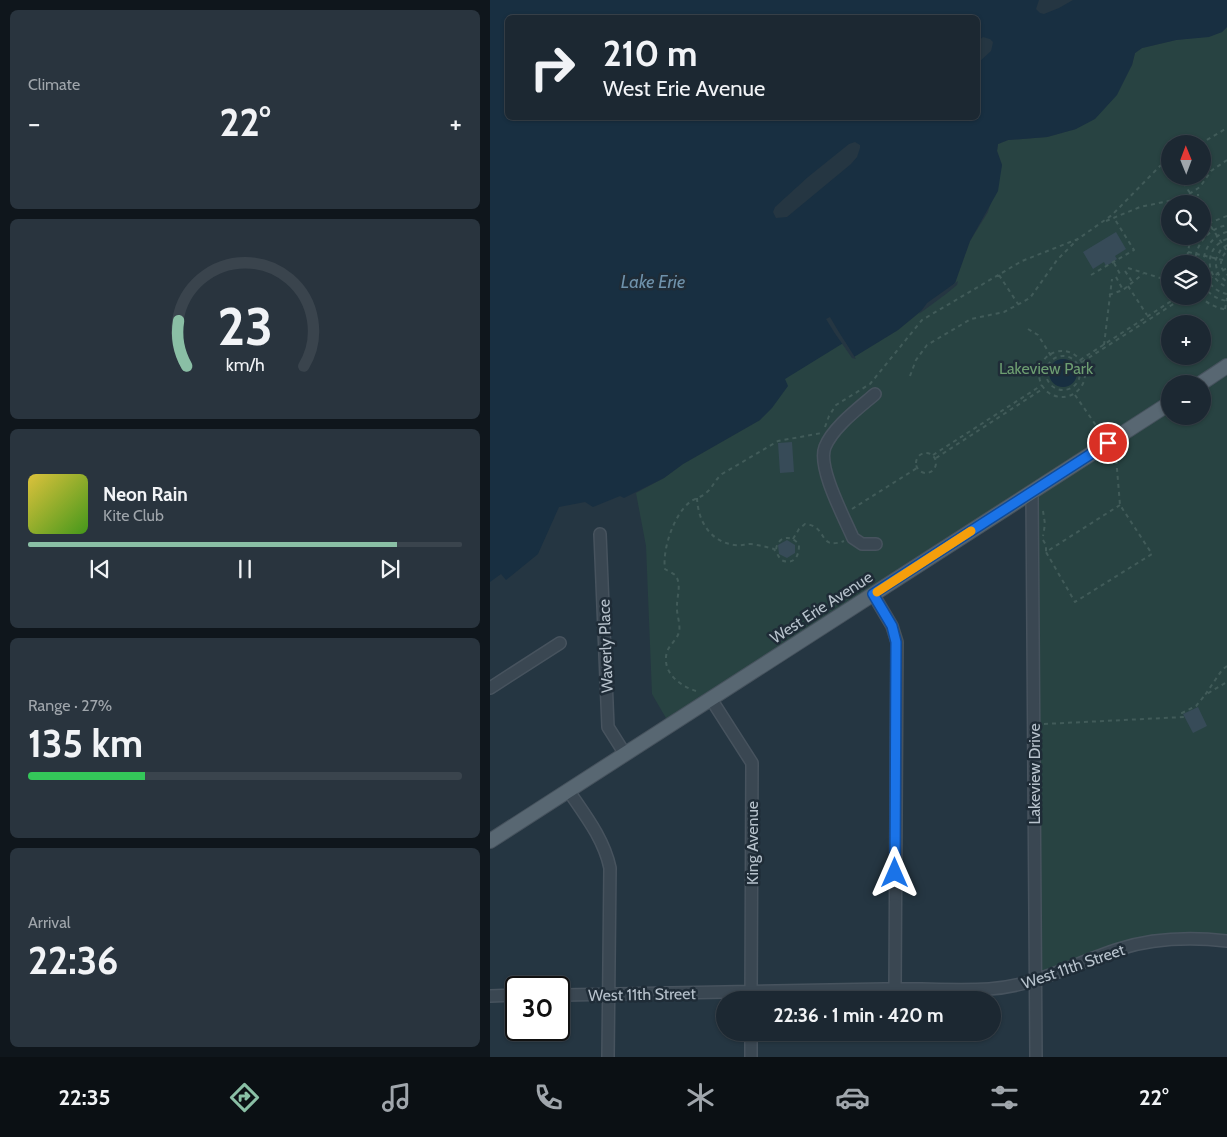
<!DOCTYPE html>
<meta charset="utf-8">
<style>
body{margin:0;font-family:Cabin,sans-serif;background:#29343e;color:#f1f3f6;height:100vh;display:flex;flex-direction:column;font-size:19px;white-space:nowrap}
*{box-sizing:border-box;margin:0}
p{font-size:16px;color:#a0a6ac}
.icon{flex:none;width:28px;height:28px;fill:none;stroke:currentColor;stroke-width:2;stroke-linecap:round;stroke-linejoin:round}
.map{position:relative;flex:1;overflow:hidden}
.panel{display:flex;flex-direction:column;gap:10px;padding:10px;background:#0f161c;width:490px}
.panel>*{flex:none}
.top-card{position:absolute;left:15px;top:15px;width:475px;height:105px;border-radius:8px;box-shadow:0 1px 4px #0004,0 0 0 1px #3a444d;background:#1c2832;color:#f1f3f6;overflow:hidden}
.needle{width:32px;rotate:359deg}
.controls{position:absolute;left:671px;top:135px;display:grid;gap:10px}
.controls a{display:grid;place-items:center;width:50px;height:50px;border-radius:50%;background:#1c2832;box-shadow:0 1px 4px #0004,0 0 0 1px #3a444d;font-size:25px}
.speed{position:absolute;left:15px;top:976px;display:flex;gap:10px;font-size:25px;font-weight:700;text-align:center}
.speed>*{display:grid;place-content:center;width:65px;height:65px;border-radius:50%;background:#1c2832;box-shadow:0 1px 4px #0004,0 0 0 1px #3a444d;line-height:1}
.speed .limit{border:2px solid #111;border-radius:8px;background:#fff;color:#111}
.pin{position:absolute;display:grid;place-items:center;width:42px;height:42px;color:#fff;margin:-21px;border:2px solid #fff;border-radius:50%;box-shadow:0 1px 5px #0007}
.me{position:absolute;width:55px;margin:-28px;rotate:0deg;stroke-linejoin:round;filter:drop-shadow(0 0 4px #0008)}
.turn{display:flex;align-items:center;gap:18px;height:105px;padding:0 15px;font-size:22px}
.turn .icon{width:65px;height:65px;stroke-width:2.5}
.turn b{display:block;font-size:35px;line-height:42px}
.big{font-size:38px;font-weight:700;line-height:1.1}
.panel .tile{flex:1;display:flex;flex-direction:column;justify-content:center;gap:8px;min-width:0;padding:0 18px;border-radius:8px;background:#29343e}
.panel .dial{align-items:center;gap:0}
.dial svg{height:130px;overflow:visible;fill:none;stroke:#3a444d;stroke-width:7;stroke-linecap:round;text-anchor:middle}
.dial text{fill:#f1f3f6;stroke:none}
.song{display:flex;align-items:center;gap:15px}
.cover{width:60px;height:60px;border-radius:8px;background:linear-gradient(135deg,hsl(50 70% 55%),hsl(100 70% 35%))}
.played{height:5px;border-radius:2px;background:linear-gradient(90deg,#8abfa5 85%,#3a444d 85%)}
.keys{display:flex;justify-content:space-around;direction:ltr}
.heat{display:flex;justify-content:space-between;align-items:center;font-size:28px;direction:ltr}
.charge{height:8px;border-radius:4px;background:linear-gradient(90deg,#34c759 27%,#3a444d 0)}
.trip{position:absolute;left:226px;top:991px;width:285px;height:50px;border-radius:25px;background:#1c2832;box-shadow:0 1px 4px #0004,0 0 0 1px #3a444d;font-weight:700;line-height:50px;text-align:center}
.tabs{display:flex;height:80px;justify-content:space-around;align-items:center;background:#0b1014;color:#a0a6ac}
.tabs .icon{width:35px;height:35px}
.tabs .current{color:#8abfa5}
.tabs b{font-size:22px;color:#f1f3f6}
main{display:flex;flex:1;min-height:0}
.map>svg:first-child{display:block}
.green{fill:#284342;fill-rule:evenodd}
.water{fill:#182f41;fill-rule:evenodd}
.pier{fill:#253642}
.building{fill:#374b58}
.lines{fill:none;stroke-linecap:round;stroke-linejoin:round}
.minor-casing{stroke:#47535e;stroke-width:14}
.major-casing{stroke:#47535e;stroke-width:16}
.path{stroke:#415b59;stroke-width:2;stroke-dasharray:4 4;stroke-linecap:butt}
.minor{stroke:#3a4752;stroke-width:11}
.major{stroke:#586772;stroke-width:14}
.route-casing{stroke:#114b97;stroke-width:12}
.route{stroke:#1a73e8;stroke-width:9}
.slow{stroke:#f59e0b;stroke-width:9}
.labels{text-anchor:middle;stroke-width:5;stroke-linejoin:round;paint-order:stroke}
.park-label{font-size:16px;fill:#6d9d71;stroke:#1f2c37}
.street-label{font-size:16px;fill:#b7c2cc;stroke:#1f2c37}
.water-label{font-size:18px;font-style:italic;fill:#6f92ab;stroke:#1f2c37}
</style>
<main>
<section class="panel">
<div class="tile"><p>Climate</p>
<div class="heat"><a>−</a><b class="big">22°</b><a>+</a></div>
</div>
<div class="tile dial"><svg viewBox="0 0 100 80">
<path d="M14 69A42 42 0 1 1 86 69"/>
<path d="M14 69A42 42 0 0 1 9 41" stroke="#8abfa5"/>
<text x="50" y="56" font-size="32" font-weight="700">23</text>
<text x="50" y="72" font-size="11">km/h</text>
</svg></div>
<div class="tile">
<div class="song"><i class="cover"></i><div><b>Neon Rain</b><p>Kite Club</p></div></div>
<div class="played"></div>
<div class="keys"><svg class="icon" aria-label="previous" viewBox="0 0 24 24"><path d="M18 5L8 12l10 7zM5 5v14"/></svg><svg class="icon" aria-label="pause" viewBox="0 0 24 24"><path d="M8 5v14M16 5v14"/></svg><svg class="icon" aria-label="next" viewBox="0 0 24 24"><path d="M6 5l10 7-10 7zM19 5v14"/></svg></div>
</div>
<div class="tile"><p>Range · 27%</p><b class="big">135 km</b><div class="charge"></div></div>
<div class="tile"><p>Arrival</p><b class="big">22:36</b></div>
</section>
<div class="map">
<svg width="737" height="1057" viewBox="0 0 737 1057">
<rect width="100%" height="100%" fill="#253642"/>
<path class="green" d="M737,27V941L674,940L546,981L542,492L180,725L162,694L156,546L146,493L174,478L193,464L270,420L294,379L355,341L365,356L408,330L465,283L480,241L498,212L512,165L507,151L508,144L518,140L557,137L586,129L642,65L645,53L652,48L686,40L719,36L732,32ZM680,144H712V176H680ZM680,204H712V236H680ZM680,264H712V296H680ZM680,324H712V356H680ZM680,384H712V416H680Z"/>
<path class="water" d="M0,0H737V27L732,32L719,37L686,40L652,48L645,53L642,65L627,95L605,119L586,129L557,137L518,140L508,144L507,151L512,165L508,191L480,241L465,283L408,330L364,357L355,342L295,379L298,386L282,408L270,420L193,464L174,478L134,498L130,496L103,507L95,502L69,507L48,554L16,580L11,574L0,582ZM18,18H488V118H18Z
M559 373a14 14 0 1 1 28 0a14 14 0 1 1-28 0Z"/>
<path class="pier" d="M549,0H583L569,8L554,14L550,13L546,9Z
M493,37L500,39L503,42L502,47L501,51L488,63V41Z
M365,142L370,145V148L367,157L361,164L297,217L286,218L283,212L285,207L318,177L359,144Z
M468,281L467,285L456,294L429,314L437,303Z
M340,317L347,329L366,359L362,358L344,332L336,319Z"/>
<path class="building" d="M626,232L636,249L625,256L627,259L623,262L616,266L614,262L603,269L593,252Z
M302,442L304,472L290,473L288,443Z
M297,540L305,545V553L297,558L289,554L288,545Z
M708,707L717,726L703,733L693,714Z"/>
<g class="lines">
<g class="minor-casing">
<path id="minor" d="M385,394C369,408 343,427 335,447C327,467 354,517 363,538L372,544H386
M542,492L546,1057
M110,534L118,727L135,754
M383,594L402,626L407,642L405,989
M0,688L70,643
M221,699L262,763L261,1000
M78,790C95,815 114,839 120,868L118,1057
M69,995C177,993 285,992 394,989C429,988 464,991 499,989C547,986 584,963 629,949C664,938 701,937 737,941
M0,996L26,995
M261,1057V1032"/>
</g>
<g class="major-casing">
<path id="major" d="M710,384L737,366
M0,841L680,403"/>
</g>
<path class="path" d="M710,144L737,128
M689,176L700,193
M708,204V194
M712,213L737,251C729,259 729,268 737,275
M616,221L650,207L693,198L710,187L721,171L737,160
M712,228L719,223L737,216
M737,232C706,240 705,287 737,294
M737,239C713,248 715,278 737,287
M737,245L731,249L725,261L728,274L737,282
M698,252L737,261
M624,263L630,274
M696,264L699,246L705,236
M705,264C705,244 718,229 737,225
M638,268L680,281
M635,271L643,283
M509,275L528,304
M601,275L644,250L624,218
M626,277L633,290
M712,283L737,268
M638,286L657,315
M712,286C720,294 726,299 737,301
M619,295L633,290L653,274
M710,296C717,304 727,308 737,310
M735,309L737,298
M538,329L548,335L563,359
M614,345L622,279
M549 374a23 23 0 1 1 46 0a23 23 0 1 1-46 0Z
M556 373a17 17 0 1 1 34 0a17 17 0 1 1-34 0Z
M590,360L689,296
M592,362L696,296
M420,376L426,360L437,345L481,319L514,312L540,298L567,260L587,240
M585,395L612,434
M335,427L339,416L346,405L380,384L432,320L532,261L588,239L622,215L670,166L680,160
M426 463a10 10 0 1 1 20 0a10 10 0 1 1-20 0Z
M623,453L626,457L630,505L662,554L585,602L556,552L630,505
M443,455L552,385
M446,458L554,388
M207,498C208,521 220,542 245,545C251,546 255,544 261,544C269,545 276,547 284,549L291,560C303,565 309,558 309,545C302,534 287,536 286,550
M362,509L427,468
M553,511L555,524L553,536
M303,539L309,529L315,524C339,526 327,551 354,541
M553,540L556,545V552
M737,666L732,670L715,695L737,682
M206,691C190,686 171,672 177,652C179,645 187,640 189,632C191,624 186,614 187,605C187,596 192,583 185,575C183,573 178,571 175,569C172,550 184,514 200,502C205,498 213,497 217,492C223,487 224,481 232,474L288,441L332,433
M554,724L694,717L692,713L706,706L715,695"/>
<use href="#minor" class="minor"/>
<use href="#major" class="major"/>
</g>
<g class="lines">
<g class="route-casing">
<path id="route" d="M405,873L406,642L402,626L383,594L618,443"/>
</g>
<use href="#route" class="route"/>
<path class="slow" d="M387,592L481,531"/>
</g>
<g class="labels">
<g class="park-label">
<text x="556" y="374">Lakeview Park</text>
</g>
<g class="street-label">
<text transform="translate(331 607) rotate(-33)" y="6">West Erie Avenue</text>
<text transform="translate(115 646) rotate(-92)" y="6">Waverly Place</text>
<text transform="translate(544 774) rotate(-90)" y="6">Lakeview Drive</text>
<text transform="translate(262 843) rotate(-90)" y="6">King Avenue</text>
<text transform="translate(583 966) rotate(-19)" y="6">West 11th Street</text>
<text transform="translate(152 994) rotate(-1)" y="6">West 11th Street</text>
</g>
<g class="water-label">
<text x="163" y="288">Lake Erie</text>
</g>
</g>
</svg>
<div class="controls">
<a><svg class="needle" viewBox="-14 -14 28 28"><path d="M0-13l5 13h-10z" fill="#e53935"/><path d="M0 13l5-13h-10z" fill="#a0a6ac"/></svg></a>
<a><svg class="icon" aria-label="search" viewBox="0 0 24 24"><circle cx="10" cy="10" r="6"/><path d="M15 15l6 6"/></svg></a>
<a><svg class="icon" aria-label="layers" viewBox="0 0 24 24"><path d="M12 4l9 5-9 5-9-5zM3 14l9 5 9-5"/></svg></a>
<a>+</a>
<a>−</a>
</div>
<div class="speed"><div class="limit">30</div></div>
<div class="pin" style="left:618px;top:443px;background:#d93025"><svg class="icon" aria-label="arrive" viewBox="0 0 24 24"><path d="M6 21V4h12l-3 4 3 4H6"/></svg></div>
<svg class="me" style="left:405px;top:873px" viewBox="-20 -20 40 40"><path d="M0-17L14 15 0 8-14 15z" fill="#1a73e8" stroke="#fff" stroke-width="4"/></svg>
<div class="trip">22:36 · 1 min · 420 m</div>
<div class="top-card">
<div class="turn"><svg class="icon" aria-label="right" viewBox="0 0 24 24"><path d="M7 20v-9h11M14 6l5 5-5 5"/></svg><div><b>210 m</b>West Erie Avenue</div></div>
</div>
</div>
</main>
<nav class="tabs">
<b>22:35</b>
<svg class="icon current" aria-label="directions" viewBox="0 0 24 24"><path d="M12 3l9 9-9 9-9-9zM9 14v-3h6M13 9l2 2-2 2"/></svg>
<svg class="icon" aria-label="music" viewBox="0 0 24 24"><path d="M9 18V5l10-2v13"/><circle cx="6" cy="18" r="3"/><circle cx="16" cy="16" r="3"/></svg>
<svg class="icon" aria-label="phone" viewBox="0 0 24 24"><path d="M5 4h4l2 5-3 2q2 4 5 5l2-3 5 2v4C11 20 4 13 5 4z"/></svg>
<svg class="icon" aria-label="climate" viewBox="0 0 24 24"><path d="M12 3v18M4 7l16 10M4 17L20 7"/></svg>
<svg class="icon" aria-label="car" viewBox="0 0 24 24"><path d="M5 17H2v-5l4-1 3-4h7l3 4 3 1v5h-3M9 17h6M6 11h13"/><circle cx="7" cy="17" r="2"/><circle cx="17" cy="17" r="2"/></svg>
<svg class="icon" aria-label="filters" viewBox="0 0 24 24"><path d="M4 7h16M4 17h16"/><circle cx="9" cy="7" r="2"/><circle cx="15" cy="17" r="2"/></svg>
<b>22°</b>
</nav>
